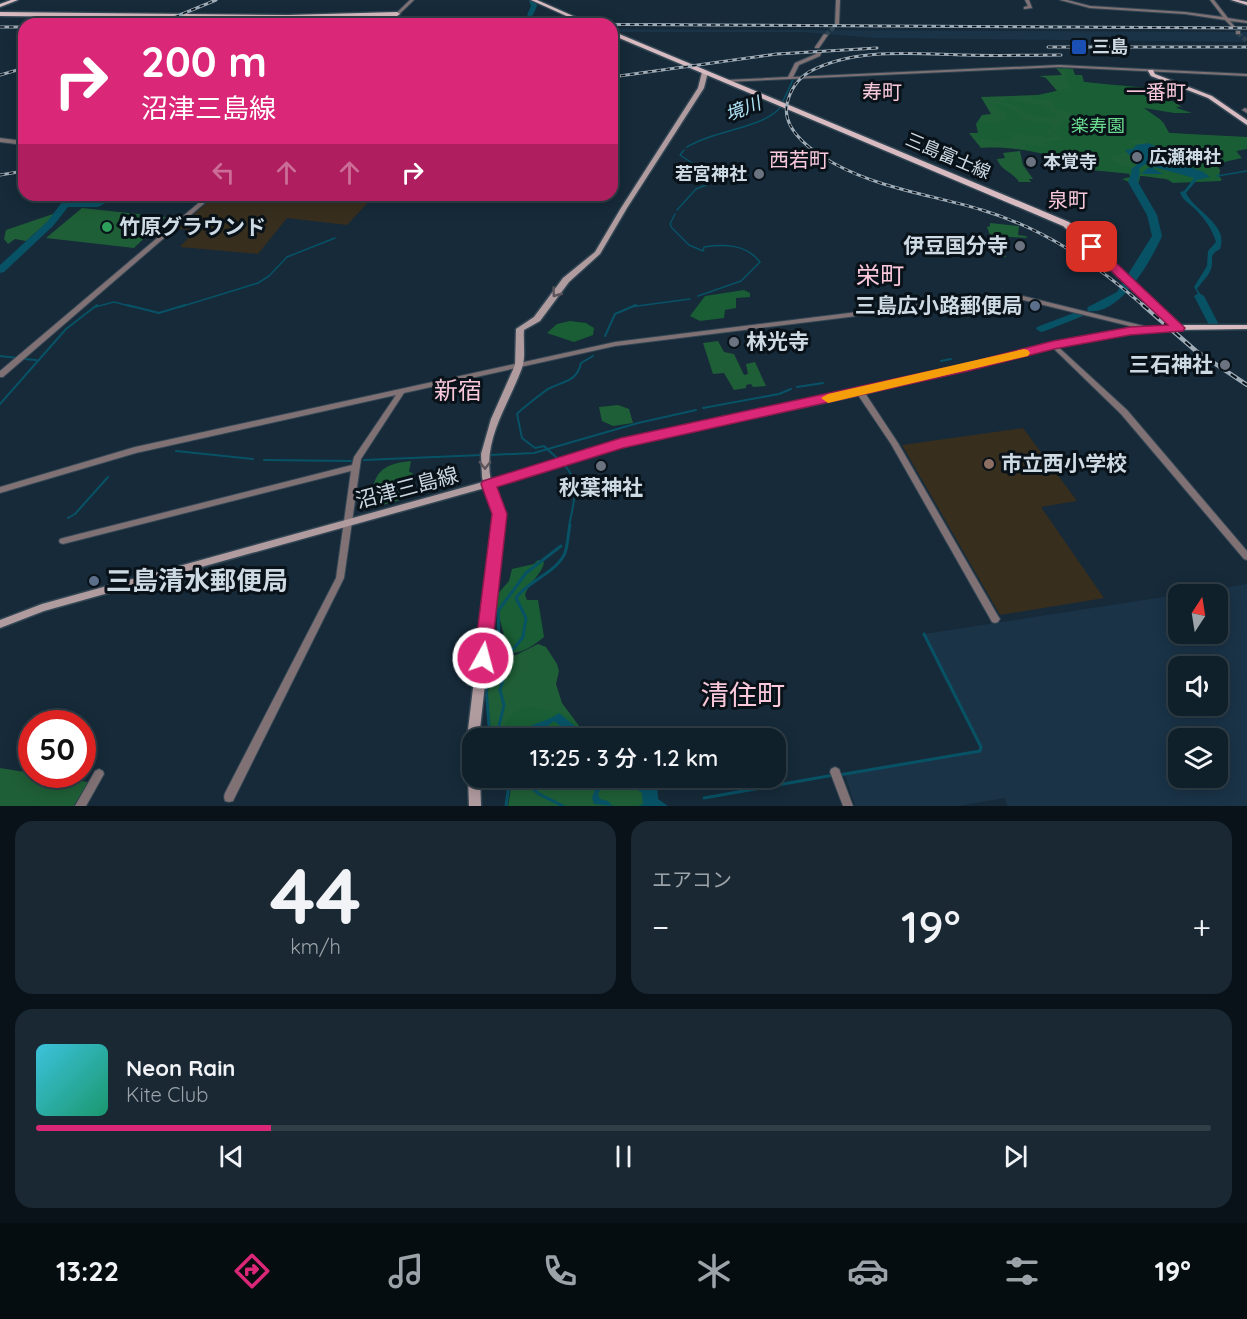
<!DOCTYPE html>
<html lang="ja">
<meta charset="utf-8">
<style>
body{margin:0;font-family:Quicksand,"Noto Sans JP",sans-serif;background:#192833;color:#f1f3f6;height:100vh;display:flex;flex-direction:column;font-size:22px;white-space:nowrap}
*{box-sizing:border-box;margin:0}
p{font-size:20px;color:#9ca3a9}
.icon{flex:none;width:33px;height:33px;fill:none;stroke:currentColor;stroke-width:2;stroke-linecap:round;stroke-linejoin:round}
.map{position:relative;height:806px;overflow:hidden}
.side{display:flex;flex-direction:column;gap:15px;padding:15px;background:#091218;flex:1}
.side>*{flex:none}
.top-card{position:absolute;left:18px;top:18px;width:600px;height:183px;border-radius:18px;box-shadow:0 3px 15px #0003,0 0 0 2px #303e47;background:#db2777;color:#fff;overflow:hidden}
.needle{width:39px;rotate:12deg}
.tools{position:absolute;left:1168px;top:584px;display:grid;gap:12px}
.tools a{display:grid;place-items:center;width:60px;height:60px;border-radius:12px;background:#10202b;box-shadow:0 3px 15px #0003,0 0 0 2px #303e47;font-size:30px}
.speed{position:absolute;left:18px;top:710px;display:flex;gap:12px;font-size:30px;font-weight:700;text-align:center}
.speed>*{display:grid;place-content:center;width:78px;height:78px;border-radius:50%;background:#10202b;box-shadow:0 3px 15px #0003,0 0 0 2px #303e47;line-height:1}
.speed .limit{border:9px solid #d22;background:#fff;color:#111}
.pin{position:absolute;display:grid;place-items:center;width:51px;height:51px;color:#fff;margin:-26px;border-radius:12px;box-shadow:0 3px 9px #0006}
.me{position:absolute;width:66px;margin:-33px;rotate:7deg;stroke-linejoin:round;filter:drop-shadow(0 0 4px #0008)}
.turn{display:flex;align-items:center;gap:21px;height:126px;padding:0 24px;font-size:27px}
.turn .icon{width:78px;height:78px;stroke-width:2.5}
.turn b{display:block;font-size:42px;line-height:51px}
.lanes{display:flex;align-items:center;height:57px;padding:0 24px;background:#0003;justify-content:center;gap:30px;direction:ltr}
.lanes .off{opacity:.35}
.big{font-size:45px;font-weight:600;line-height:1.1}
.side .tile{flex:1;display:flex;flex-direction:column;justify-content:center;gap:9px;min-width:0;padding:0 21px;border-radius:18px;background:#192833}
.side .dial{align-items:center;gap:0}
.dial b{font-size:78px;line-height:1}
.song{display:flex;align-items:center;gap:18px}
.cover{width:72px;height:72px;border-radius:9px;background:linear-gradient(135deg,hsl(190 70% 55%),hsl(160 70% 35%))}
.played{height:6px;border-radius:3px;background:linear-gradient(90deg,#db2777 20%,#303e47 20%)}
.keys{display:flex;justify-content:space-around;direction:ltr}
.heat{display:flex;justify-content:space-between;align-items:center;font-size:33px;direction:ltr}
.side .tiles{flex:1;display:grid;gap:15px;grid-template-columns:1fr 1fr}
.tile:last-child{grid-column:span 2}
.trip{position:absolute;left:462px;top:728px;width:324px;height:60px;border-radius:18px;background:#10202b;box-shadow:0 3px 15px #0003,0 0 0 2px #303e47;font-weight:600;line-height:60px;text-align:center}
.dock{display:flex;height:96px;justify-content:space-around;align-items:center;background:#060d11;color:#9ca3a9}
.dock .icon{width:42px;height:42px}
.dock .on{color:#db2777}
.dock b{font-size:27px;color:#f1f3f6}
.map>svg:first-child{display:block}
.built{fill:#1a3347;fill-rule:evenodd}
.education{fill:#372e1e}
.green{fill:#1f5f37}
.forest{fill:#195e34}
.water{fill:#085266}
.lines{fill:none;stroke-linecap:round;stroke-linejoin:round}
.stream-far2{stroke:#085266;stroke-width:1.5}
.stream-far1{stroke:#085266;stroke-width:2}
.stream{stroke:#085266;stroke-width:3}
.river{fill:#085266;fill-rule:evenodd}
.tertiary-tunnel{stroke:#314452;stroke-width:4.5;stroke-dasharray:4.5 2;stroke-linecap:butt}
.tertiary-casing{stroke:#334654;stroke-width:2}
.secondary-casing{stroke:#334654;stroke-width:3}
.primary-casing{stroke:#334654;stroke-width:3}
.tertiary{fill:#7f7174;fill-rule:evenodd}
.secondary{fill:#b09b9f;fill-rule:evenodd}
.primary{fill:#d7bbc0;fill-rule:evenodd}
.rail-far1-casing{stroke:#9eacb8;stroke-width:3}
.rail-casing{stroke:#9eacb8;stroke-width:4.5}
.rail-far1{stroke:#091219;stroke-width:1.5;stroke-dasharray:4.5;stroke-linecap:butt}
.rail{stroke:#091219;stroke-width:2;stroke-dasharray:7;stroke-linecap:butt}
.oneway{stroke:#5c565c}
.route{fill:#db2777;stroke:#8e194d;stroke-width:1.5}
.slow{fill:#f59e0b}
.transit-dot{fill:#1a4fb4;stroke:#091219;stroke-width:2}
.worship-dot{fill:#6b7280;stroke:#091219;stroke-width:2}
.leisure-dot{fill:#2e9e5b;stroke:#091219;stroke-width:2}
.service-dot{fill:#5c6f8a;stroke:#091219;stroke-width:2}
.education-dot{fill:#8d6e63;stroke:#091219;stroke-width:2}
.labels{text-anchor:middle;stroke-width:6;stroke-linejoin:round;paint-order:stroke}
.far-poi-label{font-size:18px;font-weight:bold;fill:#cdd9e3;stroke:#091219;text-anchor:start}
.far-water-label{font-size:18px;font-style:italic;fill:#b1e6f9;stroke:#091219}
.far-park-label{font-size:18px;fill:#6add91;stroke:#091219}
.far-street-label{font-size:18px;fill:#cdd9e3;stroke:#091219}
.far-quarter-label{font-size:20px;fill:#f9c8db;stroke:#091219}
.poi-label{font-size:21px;font-weight:bold;fill:#cdd9e3;stroke:#091219;text-anchor:start}
.street-label{font-size:21px;fill:#cdd9e3;stroke:#091219}
.quarter-label{font-size:24px;fill:#f9c8db;stroke:#091219}
.near-poi-label{font-size:26px;font-weight:bold;fill:#cdd9e3;stroke:#091219;text-anchor:start}
.near-quarter-label{font-size:28px;fill:#f9c8db;stroke:#091219}
</style>
<div class="map">
<svg width="1247" height="806" viewBox="0 0 1247 806">
<rect width="100%" height="100%" fill="#162a39"/>
<path class="built" d="M612,29L1247,32V42L874,38L802,32H612Z
M1247,584V806H1008L1004,798L959,806H855L845,775L981,751L982,748L924,634ZM1179,594H1218V633H1179ZM1179,666H1218V705H1179ZM1179,738H1218V777H1179Z"/>
<path class="education" d="M216,195L249,197L375,195L347,225L287,218L258,254L180,247L194,231L177,229Z
M1023,428L1077,501L1041,507L1104,598L1000,615L902,445Z"/>
<path class="green" d="M1056,68L1073,69L1075,75H1082L1084,82L1136,89L1150,88L1182,107L1141,105L1143,118L1163,122L1169,133L1247,137V149H1239L1228,161L1216,164L1220,170L1219,176L1222,180L1188,182L1143,176H1140L1139,182L1131,181L1132,174L1071,168L1066,157C1036,152 1011,146 981,148L969,133H978L976,124L982,115L991,114L981,97L1038,95L1057,91L1046,78L1039,76L1062,75Z
M1020,151L1023,165L1033,179H1029L1031,182H1019C1012,171 1002,172 997,159L1005,158L1003,153Z
M82,208L166,217L134,248L46,238Z
M53,214V217L26,241L15,239L8,244L4,239L6,230Z
M990,223L1019,226L1018,235L1026,236L1027,238L997,236L1006,257H998L987,227L990,226Z
M718,341L724,352L734,354L744,375L748,374L746,364L755,362L766,386L753,387L751,384L746,385V388L734,390L724,373L713,374L703,343Z
M618,405L629,409L633,423L613,426L602,421L599,407Z
M411,461L409,472L413,473L408,498L371,508C370,502 371,496 373,489C376,468 390,463 411,461Z
M538,644L546,647L557,664L559,671L556,684L562,703L588,738H492C489,712 482,681 499,659L516,655Z
M0,768L88,782L74,806H0Z
M509,777H632L659,806H508L511,788Z"/>
<path class="forest" d="M1063,68L1072,69L1074,75L1081,76L1083,82L1149,88L1176,104L1177,108L1192,113H1174L1144,108L1161,120L1169,133L1243,138L1247,140V149L1236,151L1242,158L1215,164L1221,181L1173,183L1165,178L1143,175C1168,156 1178,172 1205,177C1177,167 1169,157 1142,172L1138,171L1150,163L1188,158L1189,155L1154,146L1144,139L1128,140L1137,145L1133,150L1111,157L1114,162L1136,170L1138,172L1129,182L1122,179L1130,177L1129,173L1073,167L1063,158L1020,149H1028L1025,144L1046,147L1049,145L1043,143L1065,139L1053,132L1058,130L1060,123L1072,118V113L1055,108L1053,100H1037L1032,97L1065,89H1072L1067,84L1068,82L1065,79L1069,76Z
M1009,99L1042,106L1059,116C1047,118 1026,119 1020,107L1000,102Z
M1000,104L1019,113L1023,117L1021,120L1050,123L1053,130L1044,131L1053,137L1016,134L1011,135L1012,139L998,141L977,138L975,135L978,133V122L998,123L1007,119L1008,114L992,105Z
M744,290L750,293V297L736,298V308L725,310L724,318L700,321L690,316L705,296Z
M570,321L586,323L594,328L593,335L574,342L547,333L557,324Z
M538,560L544,562C543,573 529,582 525,595L527,600H538L544,637C531,648 517,656 500,653L504,635L494,598L509,581L512,569L534,564Z
M530,706C555,716 570,704 583,738H503C500,721 514,710 530,706Z"/>
<path class="water" d="M1148,143L1165,151L1183,152L1191,162L1167,161C1178,169 1194,163 1210,177L1197,180L1186,193C1195,212 1229,224 1220,249L1215,252L1212,256C1213,274 1207,275 1197,289L1206,303V308L1194,287L1207,266L1208,251L1216,242C1212,229 1205,219 1196,210C1189,203 1183,201 1180,192L1184,191L1194,178L1154,167L1153,168L1163,174H1141L1148,168L1166,164V160C1154,161 1143,162 1136,173L1132,172L1131,169L1137,165L1133,161L1140,160L1143,157L1129,155L1125,150L1133,149L1136,145Z
M559,713L576,727L580,738H566L565,730L554,721L543,730V734L548,738H525L521,734C529,722 549,722 559,713Z
M578,777H609L618,782V787L616,790L601,789L598,794L600,799L608,801L613,806L594,804L592,798L596,786Z
M619,777L631,781L634,777H652L657,782L658,799L668,806H638L643,804L642,793Z"/>
<g class="lines">
<path class="stream-far2" d="M687,147C714,130 759,129 779,109C780,107 792,83 793,79
M1217,176L1247,171
M677,210L696,189L706,185L707,173L680,155L684,150
M675,214L670,224L672,228L689,245L703,251L704,247C725,244 746,244 760,262L741,281L698,296
M95,307L114,302L133,307
M180,307L258,283L269,276L287,257L335,238
M630,307L690,299"/>
<path class="stream-far1" d="M127,305L159,313L185,305
M605,336L615,314L636,305
M0,356L18,358
M24,359L36,360
M941,361L951,359
M797,387L823,383
M0,404L66,329L97,305
M703,408L779,394L791,389
M176,451L253,459
M490,455L534,453L638,423L696,410
M557,458L544,446L535,448L522,438L517,414C519,411 547,389 550,388C565,381 577,381 581,363L593,356
M264,460L351,461
M364,460L482,455
M564,465C582,482 573,504 569,526
M68,518L75,514L108,477"/>
<path class="stream" d="M490,738L486,687L490,663L499,642L498,611L526,573L561,546
M500,738L499,726L504,705L500,690L511,652L523,637L526,618L516,598C529,580 556,573 565,553C568,544 568,534 570,525
M839,775L980,751L981,747L924,634
M519,777L539,794L563,806
M704,798L834,775
M506,806L509,785L507,777"/>
<path class="river" d="M529,0H535L537,6L533,15L530,17L527,15L531,6Z
M1136,168L1140,171L1138,182L1157,215L1162,236C1151,261 1120,316 1088,311L1087,309L1088,307L1117,292L1152,236L1147,215L1128,182L1132,171Z
M108,195H120L98,207H68L53,226L4,272L0,273V265L47,222L62,202L96,201Z
M1199,293L1204,296L1218,323L1217,325H1209L1208,323L1194,296Z
M1079,311L1083,312L1084,314L1083,316L1045,331L1041,332L1036,329L1037,327Z"/>
<path class="tertiary-tunnel" d="M1238,33L1247,41
M826,35L837,24"/>
<g class="tertiary-casing">
<path id="tertiary" d="M410,0H414L389,24H385Z
M836,0H840L839,24L837,25L835,24Z
M1025,0H1029L1032,8L1024,9V7L1028,6Z
M1060,0H1067L1090,6L1185,12L1223,17L1210,0H1214L1228,18L1247,21V23L1230,21L1235,27L1233,28L1225,20L1185,14L1090,8Z
M1236,31H1240V34H1236Z
M824,34L828,35L819,48H815V47Z
M818,50L822,51L820,56L799,65L793,77L1059,65L1247,74V76L1059,67L725,82L723,81L725,80L788,77L795,63L816,54Z
M1245,108L1247,109V113L1242,110Z
M0,138L24,141V145L0,142Z
M208,195H214L3,377H0V371Z
M1003,294L1023,296L1152,328L1153,329L1150,331L1023,300L1003,298L615,346L404,393L361,459L344,578L233,801L229,802L225,801L224,797L225,793L336,578L351,471L63,544L60,543L59,541L60,539L63,538L352,465L354,457L396,395L136,453L0,493V487L135,447L615,342Z
M1053,343L1055,344L1127,410L1247,551V560L1244,559L1121,414L1051,346L1049,345Z
M857,390H863L898,443L998,616L1000,619L998,622L995,623L992,622L891,444L856,392Z
M835,767L839,769L853,806H843L830,772L831,769Z
M99,769L103,771L104,774L86,806H75L95,771Z"/>
</g>
<g class="secondary-casing">
<path id="secondary" d="M705,70L708,72L704,88L627,208L600,254L569,282L540,321L524,330C523,342 526,357 522,368C509,404 482,440 491,480L621,440L860,389L1077,338L1130,329L1179,326L1183,328L1179,330L1130,333L1077,342L860,395L622,446L494,486L504,514L479,738H472V743L469,742L467,738L494,514L485,488L44,611L0,628V620L42,604L483,482L482,477L481,454L491,419L515,365L516,329L534,317L563,278L595,252L621,208L698,88L702,72Z
M472,772V777H480L481,806H469L468,777L470,773Z"/>
</g>
<g class="primary-casing">
<path id="primary" d="M11,0H18L0,7V4Z
M531,0H537L589,23L584,24Z
M1231,0H1238L1247,2V5Z
M0,12L288,15L397,12L400,14L397,16L288,19L0,16Z
M612,31L1069,222L1181,325H1247V329L1176,330L1063,226L612,35Z
M1149,70H1153L1155,74L1212,96L1247,120V125L1208,98L1151,76L1148,71Z"/>
</g>
<use href="#tertiary" class="tertiary"/>
<use href="#secondary" class="secondary"/>
<use href="#primary" class="primary"/>
<g class="rail-far1-casing">
<path id="rail-far1" d="M158,24L216,0
M531,24L1247,28
M0,27H24
M1048,47H1247
M1061,55C1029,55 997,56 966,55C916,54 855,47 809,72C796,80 790,91 787,104C781,131 816,154 835,164C881,189 933,195 982,210C1045,229 1096,264 1145,307
M0,75L24,68
M612,77L777,54L877,48
M0,175L24,171"/>
</g>
<g class="rail-casing">
<path id="rail" d="M1143,305L1196,351L1247,385"/>
</g>
<use href="#rail-far1" class="rail-far1"/>
<use href="#rail" class="rail"/>
</g>
<defs><path id="oneway-chevron" d="M-2-3.5L2.5 0L-2 3.5" fill="none" stroke-width="1.6" stroke-linecap="round" stroke-linejoin="round" transform="scale(1.5)"/></defs>
<g class="oneway">
<use href="#oneway-chevron" transform="translate(556 293) rotate(127)"/>
<use href="#oneway-chevron" transform="translate(485 465) rotate(90)"/>
</g>
<path class="route" d="M1092,243L1096,244L1183,326L1185,328L1183,331L1130,335L1054,349L968,371L623,448L497,487L507,514L491,658L489,663L483,665L476,663L474,658L492,514L481,484L483,481L621,438L968,363L1053,341L1130,327L1168,325L1088,249L1086,247Z"/>
<path class="slow" d="M1024,349L1028,350L1030,353L1028,356L828,403L821,398L828,394Z"/>
<rect class="transit-dot" x="1071" y="39" width="16" height="16" rx="3"/>
<g class="worship-dot">
<circle cx="1137" cy="157" r="6"/>
<circle cx="1031" cy="162" r="6"/>
<circle cx="759" cy="174" r="6"/>
<circle cx="1020" cy="246" r="6"/>
<circle cx="734" cy="342" r="6"/>
<circle cx="1225" cy="365" r="6"/>
<circle cx="601" cy="466" r="6"/>
</g>
<circle class="leisure-dot" cx="107" cy="227" r="6"/>
<g class="service-dot">
<circle cx="1035" cy="306" r="6"/>
<circle cx="94" cy="581" r="6"/>
</g>
<circle class="education-dot" cx="989" cy="464" r="6"/>
<g class="labels">
<g class="far-poi-label">
<text x="1092" y="53">三島</text>
<text x="1149" y="163">広瀬神社</text>
<text x="1043" y="168">本覚寺</text>
<text x="747" y="180" text-anchor="end">若宮神社</text>
</g>
<g class="far-water-label">
<text transform="translate(743 109) rotate(-21)" y="6">境川</text>
</g>
<g class="far-park-label">
<text x="1098" y="132">楽寿園</text>
</g>
<g class="far-street-label">
<text transform="translate(948 156) rotate(23)" y="6">三島富士線</text>
</g>
<g class="far-quarter-label">
<text x="882" y="99">寿町</text>
<text x="1156" y="99">一番町</text>
<text x="799" y="167">西若町</text>
<text x="1068" y="207">泉町</text>
</g>
<g class="poi-label">
<text x="119" y="234">竹原グラウンド</text>
<text x="1008" y="253" text-anchor="end">伊豆国分寺</text>
<text x="1023" y="313" text-anchor="end">三島広小路郵便局</text>
<text x="746" y="349">林光寺</text>
<text x="1213" y="372" text-anchor="end">三石神社</text>
<text x="1001" y="471">市立西小学校</text>
<text x="601" y="495" text-anchor="middle">秋葉神社</text>
</g>
<g class="street-label">
<text transform="translate(407 488) rotate(-15)" y="7">沼津三島線</text>
</g>
<g class="quarter-label">
<text x="880" y="284">栄町</text>
<text x="458" y="399">新宿</text>
</g>
<g class="near-poi-label">
<text x="106" y="590">三島清水郵便局</text>
</g>
<g class="near-quarter-label">
<text x="743" y="705">清住町</text>
</g>
</g>
</svg>
<div class="tools">
<a><svg class="needle" viewBox="-14 -14 28 28"><path d="M0-13l5 13h-10z" fill="#e53935"/><path d="M0 13l5-13h-10z" fill="#9ca3a9"/></svg></a>
<a><svg class="icon" aria-label="sound" viewBox="0 0 24 24"><path d="M4 9h4l5-4v14l-5-4H4zM17 9q2 3 0 6"/></svg></a>
<a><svg class="icon" aria-label="layers" viewBox="0 0 24 24"><path d="M12 4l9 5-9 5-9-5zM3 14l9 5 9-5"/></svg></a>
</div>
<div class="speed"><div class="limit">50</div></div>
<div class="pin" style="left:1092px;top:247px;background:#d93025"><svg class="icon" aria-label="arrive" viewBox="0 0 24 24"><path d="M6 21V4h12l-3 4 3 4H6"/></svg></div>
<svg class="me" style="left:483px;top:658px" viewBox="-20 -20 40 40"><circle r="17" fill="#db2777" stroke="#fff" stroke-width="3"/><path d="M0-11L8 9 0 5-8 9z" fill="#fff"/></svg>
<div class="trip">13:25 · 3 分 · 1.2 km</div>
<div class="top-card">
<div class="turn"><svg class="icon" aria-label="right" viewBox="0 0 24 24"><path d="M7 20v-9h11M14 6l5 5-5 5"/></svg><div><b>200 m</b>沼津三島線</div></div>
<div class="lanes"><svg class="icon off" aria-label="left" viewBox="0 0 24 24"><path d="M17 20v-9H6M10 6l-5 5 5 5"/></svg><svg class="icon off" aria-label="ahead" viewBox="0 0 24 24"><path d="M12 20V5M6 11l6-6 6 6"/></svg><svg class="icon off" aria-label="ahead" viewBox="0 0 24 24"><path d="M12 20V5M6 11l6-6 6 6"/></svg><svg class="icon" aria-label="right" viewBox="0 0 24 24"><path d="M7 20v-9h11M14 6l5 5-5 5"/></svg></div>
</div>
</div>
<section class="side">
<div class="tiles">
<div class="tile dial"><b>44</b><p>km/h</p></div>
<div class="tile"><p>エアコン</p>
<div class="heat"><a>−</a><b class="big">19°</b><a>+</a></div>
</div>
<div class="tile">
<div class="song"><i class="cover"></i><div><b>Neon Rain</b><p>Kite Club</p></div></div>
<div class="played"></div>
<div class="keys"><svg class="icon" aria-label="previous" viewBox="0 0 24 24"><path d="M18 5L8 12l10 7zM5 5v14"/></svg><svg class="icon" aria-label="pause" viewBox="0 0 24 24"><path d="M8 5v14M16 5v14"/></svg><svg class="icon" aria-label="next" viewBox="0 0 24 24"><path d="M6 5l10 7-10 7zM19 5v14"/></svg></div>
</div>
</div>
</section>
<nav class="dock">
<b>13:22</b>
<svg class="icon on" aria-label="directions" viewBox="0 0 24 24"><path d="M12 3l9 9-9 9-9-9zM9 14v-3h6M13 9l2 2-2 2"/></svg>
<svg class="icon" aria-label="music" viewBox="0 0 24 24"><path d="M9 18V5l10-2v13"/><circle cx="6" cy="18" r="3"/><circle cx="16" cy="16" r="3"/></svg>
<svg class="icon" aria-label="phone" viewBox="0 0 24 24"><path d="M5 4h4l2 5-3 2q2 4 5 5l2-3 5 2v4C11 20 4 13 5 4z"/></svg>
<svg class="icon" aria-label="climate" viewBox="0 0 24 24"><path d="M12 3v18M4 7l16 10M4 17L20 7"/></svg>
<svg class="icon" aria-label="car" viewBox="0 0 24 24"><path d="M5 17H2v-5l4-1 3-4h7l3 4 3 1v5h-3M9 17h6M6 11h13"/><circle cx="7" cy="17" r="2"/><circle cx="17" cy="17" r="2"/></svg>
<svg class="icon" aria-label="filters" viewBox="0 0 24 24"><path d="M4 7h16M4 17h16"/><circle cx="9" cy="7" r="2"/><circle cx="15" cy="17" r="2"/></svg>
<b>19°</b>
</nav>
